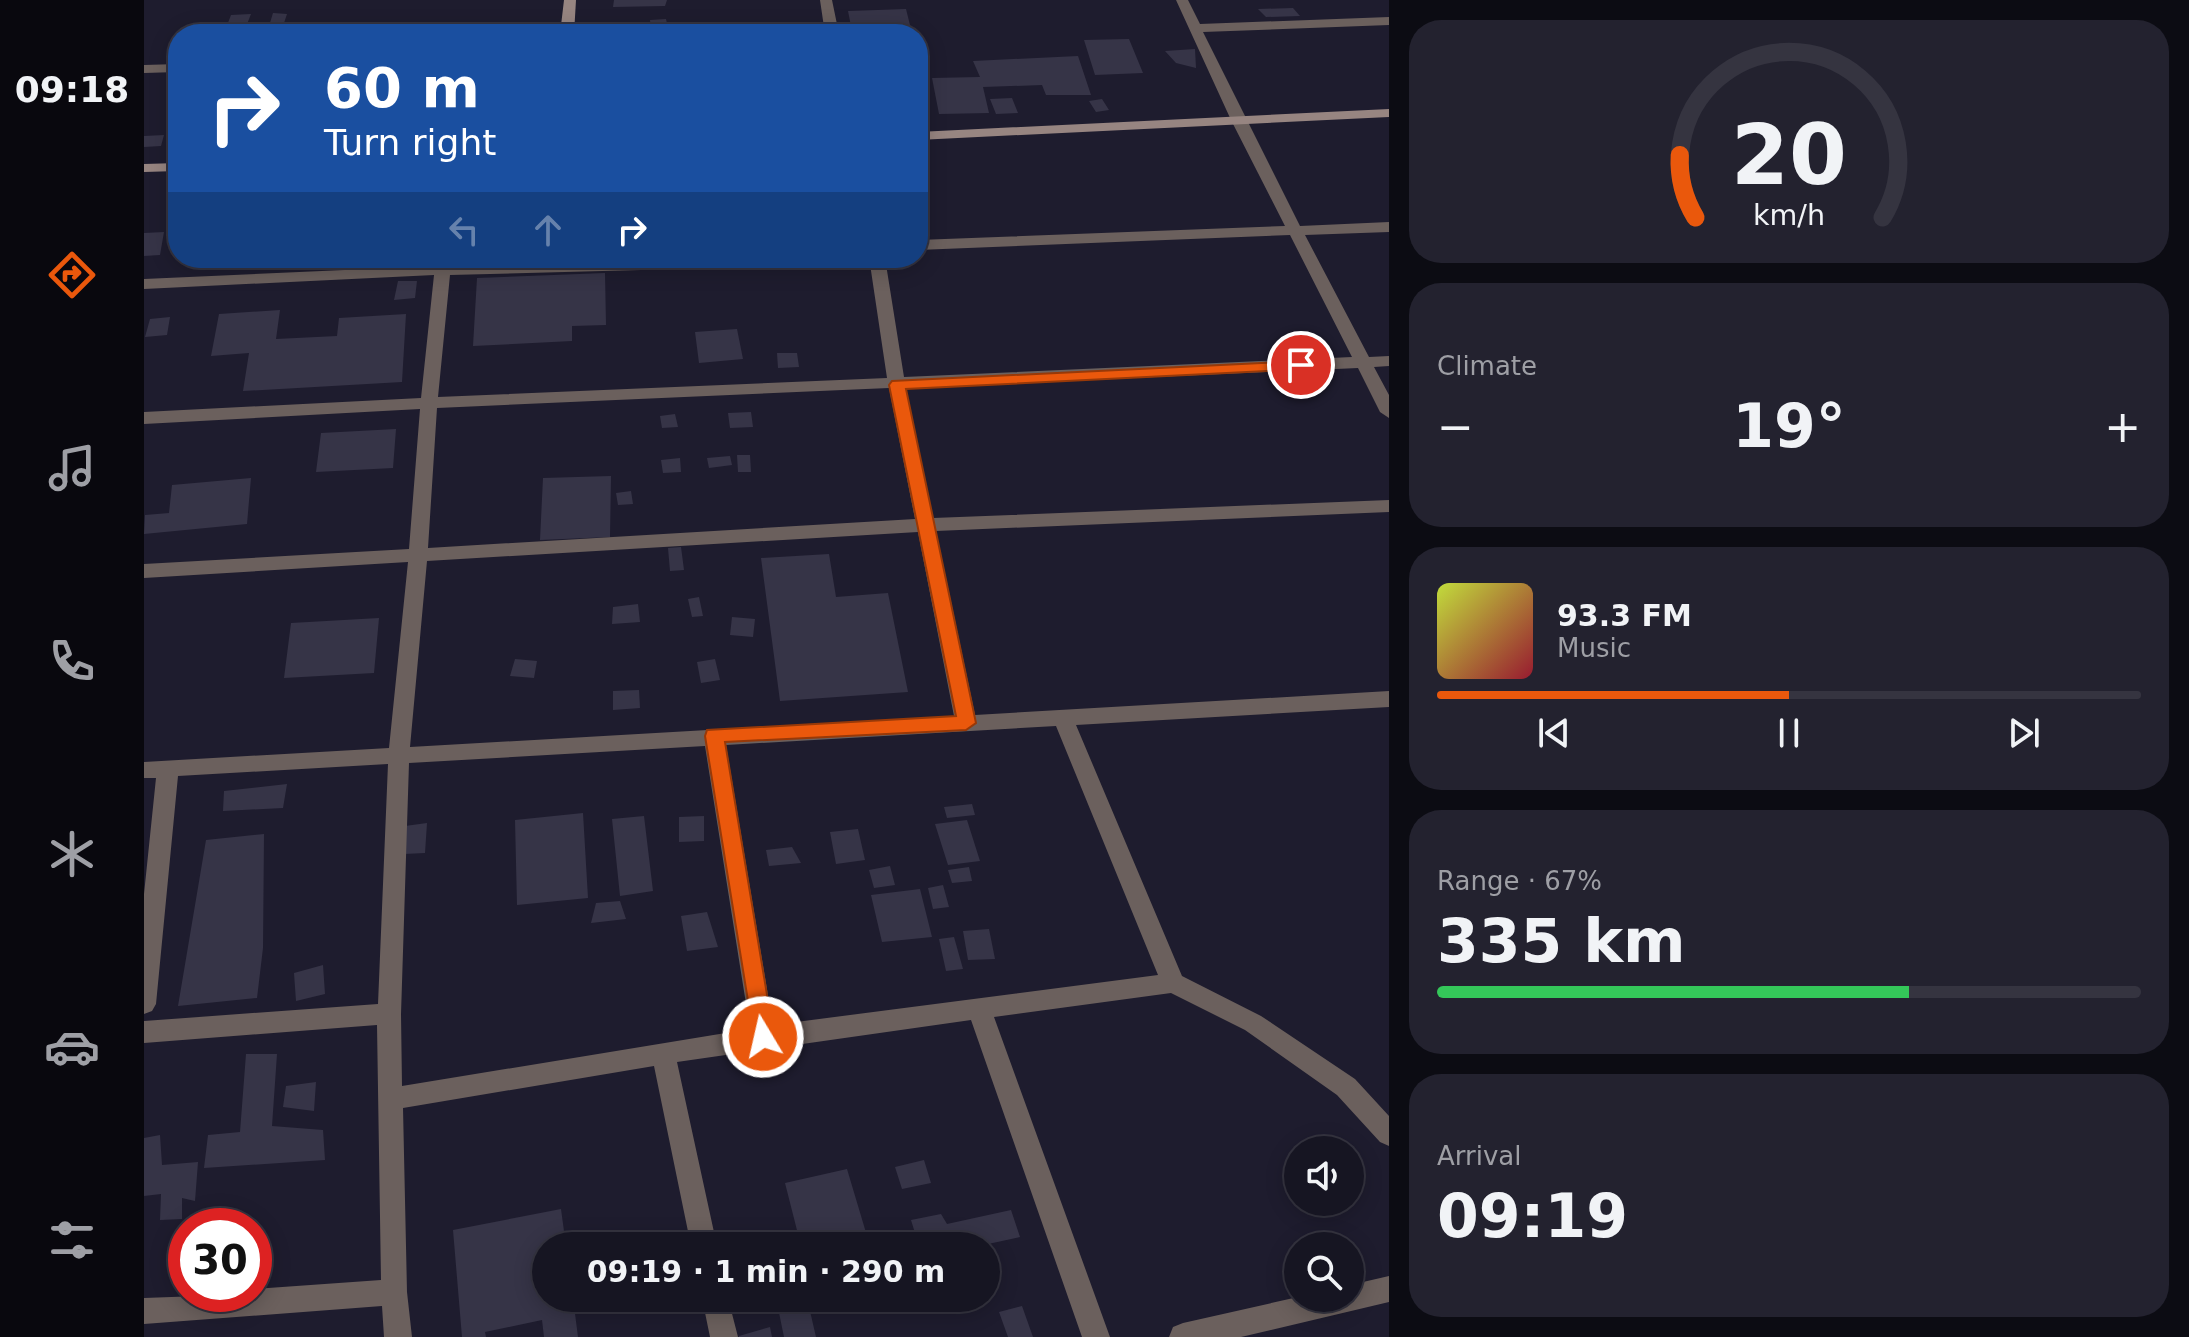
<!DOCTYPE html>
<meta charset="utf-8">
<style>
body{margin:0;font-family:"DejaVu Sans",sans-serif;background:#23222f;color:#f1f3f6;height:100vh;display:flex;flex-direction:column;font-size:30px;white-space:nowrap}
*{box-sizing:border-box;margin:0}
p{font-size:26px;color:#9e9fa5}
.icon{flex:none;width:44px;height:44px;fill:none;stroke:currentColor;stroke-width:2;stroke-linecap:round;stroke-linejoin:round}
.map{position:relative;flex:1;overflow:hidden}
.panel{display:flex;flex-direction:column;gap:20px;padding:20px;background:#0c0c13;width:800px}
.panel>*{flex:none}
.top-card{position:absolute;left:24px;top:24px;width:760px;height:244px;border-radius:32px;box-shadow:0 4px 20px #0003,0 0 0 2px #353440;background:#1a4fa0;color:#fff;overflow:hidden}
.fabs{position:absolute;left:1140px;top:1136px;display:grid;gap:16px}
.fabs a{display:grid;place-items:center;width:80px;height:80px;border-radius:50%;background:#161522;box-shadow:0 4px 20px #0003,0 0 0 2px #353440;font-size:40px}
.speed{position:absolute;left:24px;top:1208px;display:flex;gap:16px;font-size:40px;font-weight:700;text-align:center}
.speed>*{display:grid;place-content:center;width:104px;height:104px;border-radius:50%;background:#161522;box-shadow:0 4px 20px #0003,0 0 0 2px #353440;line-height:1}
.speed .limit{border:12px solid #d22;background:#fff;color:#111}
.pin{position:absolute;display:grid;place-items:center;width:68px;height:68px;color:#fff;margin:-34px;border:4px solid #fff;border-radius:50%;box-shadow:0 2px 8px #0007}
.me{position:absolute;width:88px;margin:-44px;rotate:351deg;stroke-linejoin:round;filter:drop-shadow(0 0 6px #0008)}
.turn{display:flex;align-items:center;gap:28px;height:168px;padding:0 24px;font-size:36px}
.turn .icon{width:104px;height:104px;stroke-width:2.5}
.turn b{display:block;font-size:56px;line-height:68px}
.lanes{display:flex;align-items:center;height:76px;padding:0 24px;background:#0003;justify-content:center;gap:40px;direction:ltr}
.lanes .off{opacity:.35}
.big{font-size:60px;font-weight:600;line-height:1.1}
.panel .card{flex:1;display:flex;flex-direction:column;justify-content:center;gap:12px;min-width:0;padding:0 28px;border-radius:32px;background:#23222f}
.panel .dial{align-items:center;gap:0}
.dial svg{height:208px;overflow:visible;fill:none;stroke:#353440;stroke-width:7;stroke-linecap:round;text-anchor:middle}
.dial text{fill:#f1f3f6;stroke:none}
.song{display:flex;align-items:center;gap:24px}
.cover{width:96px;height:96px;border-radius:12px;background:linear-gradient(135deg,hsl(70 70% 55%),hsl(350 70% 35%))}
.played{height:8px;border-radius:4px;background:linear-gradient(90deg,#ea580c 50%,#353440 50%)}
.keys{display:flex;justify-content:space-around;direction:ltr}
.heat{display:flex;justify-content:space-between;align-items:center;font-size:44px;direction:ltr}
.charge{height:12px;border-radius:6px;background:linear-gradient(90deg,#34c759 67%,#353440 0)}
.trip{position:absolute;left:388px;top:1232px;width:468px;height:80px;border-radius:40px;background:#161522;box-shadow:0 4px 20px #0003,0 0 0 2px #353440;font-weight:600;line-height:80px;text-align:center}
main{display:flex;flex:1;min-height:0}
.tab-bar{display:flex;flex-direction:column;width:144px;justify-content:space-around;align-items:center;background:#09080e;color:#9e9fa5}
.tab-bar .icon{width:56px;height:56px}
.tab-bar .active{color:#ea580c}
.tab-bar b{font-size:36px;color:#f1f3f6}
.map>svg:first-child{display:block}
.building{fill:#363447}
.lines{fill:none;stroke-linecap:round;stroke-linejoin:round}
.street{fill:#6b605d;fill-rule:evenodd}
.secondary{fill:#978581;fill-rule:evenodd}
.route{fill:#ea580c;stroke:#983908;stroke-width:2}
</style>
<main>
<nav class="tab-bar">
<b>09:18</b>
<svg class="icon active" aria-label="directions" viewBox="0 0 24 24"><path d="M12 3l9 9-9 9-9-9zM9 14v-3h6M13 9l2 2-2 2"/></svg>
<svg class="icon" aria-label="music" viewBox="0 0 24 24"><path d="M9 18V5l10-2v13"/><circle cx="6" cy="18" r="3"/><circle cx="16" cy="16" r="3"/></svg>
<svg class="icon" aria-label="phone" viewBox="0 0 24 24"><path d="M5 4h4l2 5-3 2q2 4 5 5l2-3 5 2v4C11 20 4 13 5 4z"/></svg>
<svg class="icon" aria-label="climate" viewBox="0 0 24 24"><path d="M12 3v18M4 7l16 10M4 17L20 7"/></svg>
<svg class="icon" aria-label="car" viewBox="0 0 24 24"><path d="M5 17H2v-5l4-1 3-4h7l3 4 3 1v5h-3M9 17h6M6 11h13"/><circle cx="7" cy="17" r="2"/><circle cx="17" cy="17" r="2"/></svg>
<svg class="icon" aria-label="filters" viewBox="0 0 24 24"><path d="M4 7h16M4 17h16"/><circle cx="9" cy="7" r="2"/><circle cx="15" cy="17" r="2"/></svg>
</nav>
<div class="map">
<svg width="1245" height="1337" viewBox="0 0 1245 1337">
<rect width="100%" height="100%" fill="#1e1c2e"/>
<path class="building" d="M470,0H523L521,6L469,7Z
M1149,8L1156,16L1122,17L1114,9Z
M762,9L767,29L708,31L704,11Z
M129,13L143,14L139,26H125Z
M107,14L100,32L80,33L87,15Z
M522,19L524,28L507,29L506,20Z
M228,22L243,23L240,34L227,31Z
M985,39L999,73L951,75L940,40Z
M1051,49L1052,68L1032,63L1021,51Z
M934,56L947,95H902L898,85L839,87L845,113L795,114L788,78L836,77L829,61Z
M780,68L786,89L774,90V69Z
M868,98L874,113L852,114L846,99Z
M958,99L965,110L952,112L945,101Z
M20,135L17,146L0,147V136Z
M783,156L786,171H774V157Z
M20,232L16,255L0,256V233Z
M231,258H269V265L232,269Z
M461,273L462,325L428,326V341L329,346L333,278Z
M254,281H273L271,298L250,300Z
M136,310L132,339L193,336L195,318L262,314L258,382L99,391L105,353L67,356L75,314Z
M26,317L23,335L1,337L6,319Z
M593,329L599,359L555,363L551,332Z
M633,353H653L655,367L634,368Z
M607,412L609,427L586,428L584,413Z
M531,414L534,427L518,428L516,416Z
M252,429L249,468L172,472L177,433Z
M593,455H606L607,472H594Z
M586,456L588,465L565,468L563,458Z
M536,458L537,472L519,473L517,460Z
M467,476L466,537L396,540L399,478Z
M107,478L103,524L0,534L1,515L25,513L28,485Z
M487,491L489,504L474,505L472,493Z
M537,547L540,570L526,571L524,548Z
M685,554L692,597L744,593L764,692L636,701L617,558Z
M555,597L559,616L548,617L544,599Z
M494,604L496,622L468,624L469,607Z
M588,617L611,619L609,637L586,635Z
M235,618L230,673L140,678L147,623Z
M371,659L393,661L390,678L366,676Z
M571,659L576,680L557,683L553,662Z
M495,690L496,708L469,710V691Z
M143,784L139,808L79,811L80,791Z
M828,804L831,815L803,818L800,807Z
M439,813L444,898L373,905L371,820Z
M500,816L509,891L476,896L468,819Z
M560,816V841L535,842V817Z
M823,820L836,861L804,865L791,824Z
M283,823L281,853L260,854L261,826Z
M714,829L721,860L692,864L686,832Z
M120,834L119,948L113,998L34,1006L62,840Z
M648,847L657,863L625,866L622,850Z
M746,866L751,885L730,888L725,870Z
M825,867L828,881L808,883L804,870Z
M799,885L805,907L789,909L784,888Z
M776,889L788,937L738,942L727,895Z
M476,901L482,919L447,923L452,903Z
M563,912L574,947L543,951L537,916Z
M845,929L851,959L824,960L819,931Z
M810,937L819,969L802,971L795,939Z
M179,965L181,994L152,1001L150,973Z
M102,1054H133L128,1126L179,1130L181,1160L60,1168L64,1135L96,1132Z
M172,1082L170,1111L139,1107L142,1086Z
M16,1135L18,1165L54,1162L51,1201L38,1198V1219L16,1220L17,1194L0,1196V1138Z
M780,1160L787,1183L758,1189L751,1167Z
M703,1169L726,1246H657L641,1183Z
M417,1209L422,1246H402V1298H429L434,1337H400L398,1320L341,1332L342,1337H318L309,1230Z
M867,1210L876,1237L835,1246H775L767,1220L797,1214L803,1224Z
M762,1231L767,1246H736L734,1239Z
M632,1298H663L672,1337H640Z
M878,1306L889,1337H864L855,1312Z
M626,1327L628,1337H595V1336Z"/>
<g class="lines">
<path class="street" d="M676,0H688L695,34H681Z
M1032,0H1044L1056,24L1245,17V25L1059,32L1156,226L1245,222V232L1161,235L1225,357L1245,356V366L1230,367L1245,395V418L1236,412L1214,368L762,388L789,518L1245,500V512L792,531L831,715L1245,691V707L932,725L1038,976L1117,1016L1211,1079L1245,1116V1146L1236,1142L1193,1095L1101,1030L1027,993L850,1017L966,1337H938L827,1020L533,1062L573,1246H547L510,1066L259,1108L263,1292L268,1337H240L238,1306L0,1324V1298L110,1294V1289L237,1280L233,1025L0,1043V1021L234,1004L244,764L34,776L12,1004L8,1011L0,1014V894L12,778H0V762L245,748L264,562L0,578V564L265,549L276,409L0,424V412L277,398L290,275L0,289V279L291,266L292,258H308L307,265L586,258H741L760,377L1208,357L1146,235L774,250V240L1141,226L1087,120ZM726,264L743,378L294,397L306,275ZM745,388L771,519L284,548L293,408ZM774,532L810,716L266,747L283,561ZM912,726L1014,975L629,1025L582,745ZM561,746L606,1029L258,1086L257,1014L265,763Z
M34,64V72L0,73V65Z
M1245,1276V1302L1097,1337H1025L1029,1327L1039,1323L1154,1297L1206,1298V1285Z
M558,1298H584L594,1337H566Z"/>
<path class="secondary" d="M420,0H432L430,34H416Z
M1245,109V117L774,140V132Z
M34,163V171L0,172V164Z"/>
</g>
<path class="route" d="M1157,361L1162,362V369L762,389L832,723L822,730L581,742L630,1037L626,1044L619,1047L611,1044L561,736L563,730L812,716L745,385L748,381Z"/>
</svg>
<div class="fabs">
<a><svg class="icon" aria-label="sound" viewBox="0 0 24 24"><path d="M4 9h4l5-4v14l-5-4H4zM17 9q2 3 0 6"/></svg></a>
<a><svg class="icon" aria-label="search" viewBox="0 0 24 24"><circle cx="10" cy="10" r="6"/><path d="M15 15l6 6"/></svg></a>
</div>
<div class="speed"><div class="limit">30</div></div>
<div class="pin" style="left:1157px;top:365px;background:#d93025"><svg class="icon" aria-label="arrive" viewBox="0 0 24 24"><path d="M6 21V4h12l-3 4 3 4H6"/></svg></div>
<svg class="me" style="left:619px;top:1037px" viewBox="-20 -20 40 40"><circle r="17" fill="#ea580c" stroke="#fff" stroke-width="3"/><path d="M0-11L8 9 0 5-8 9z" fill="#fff"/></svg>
<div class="trip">09:19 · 1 min · 290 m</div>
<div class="top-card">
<div class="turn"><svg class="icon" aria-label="right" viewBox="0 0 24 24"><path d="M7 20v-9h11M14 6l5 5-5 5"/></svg><div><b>60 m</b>Turn right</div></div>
<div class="lanes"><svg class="icon off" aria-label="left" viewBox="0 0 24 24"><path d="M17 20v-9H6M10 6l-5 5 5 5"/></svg><svg class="icon off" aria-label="ahead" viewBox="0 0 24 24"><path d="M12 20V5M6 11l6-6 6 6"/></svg><svg class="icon" aria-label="right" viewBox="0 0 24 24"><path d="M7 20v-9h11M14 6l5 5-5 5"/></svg></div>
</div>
</div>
<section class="panel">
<div class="card dial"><svg viewBox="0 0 100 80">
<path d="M14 69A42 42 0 1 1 86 69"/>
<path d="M14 69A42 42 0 0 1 8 45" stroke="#ea580c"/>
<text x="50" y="56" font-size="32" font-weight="700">20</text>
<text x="50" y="72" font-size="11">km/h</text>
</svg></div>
<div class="card"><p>Climate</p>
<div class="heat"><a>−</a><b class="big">19°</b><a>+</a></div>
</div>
<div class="card">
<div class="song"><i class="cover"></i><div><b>93.3 FM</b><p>Music</p></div></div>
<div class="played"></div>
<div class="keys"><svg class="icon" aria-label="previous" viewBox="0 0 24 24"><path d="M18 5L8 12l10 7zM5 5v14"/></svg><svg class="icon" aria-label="pause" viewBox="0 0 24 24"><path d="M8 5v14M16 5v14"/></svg><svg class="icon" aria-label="next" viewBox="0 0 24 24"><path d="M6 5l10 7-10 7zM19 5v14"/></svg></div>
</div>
<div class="card"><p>Range · 67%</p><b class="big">335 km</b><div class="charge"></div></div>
<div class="card"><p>Arrival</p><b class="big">09:19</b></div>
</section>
</main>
